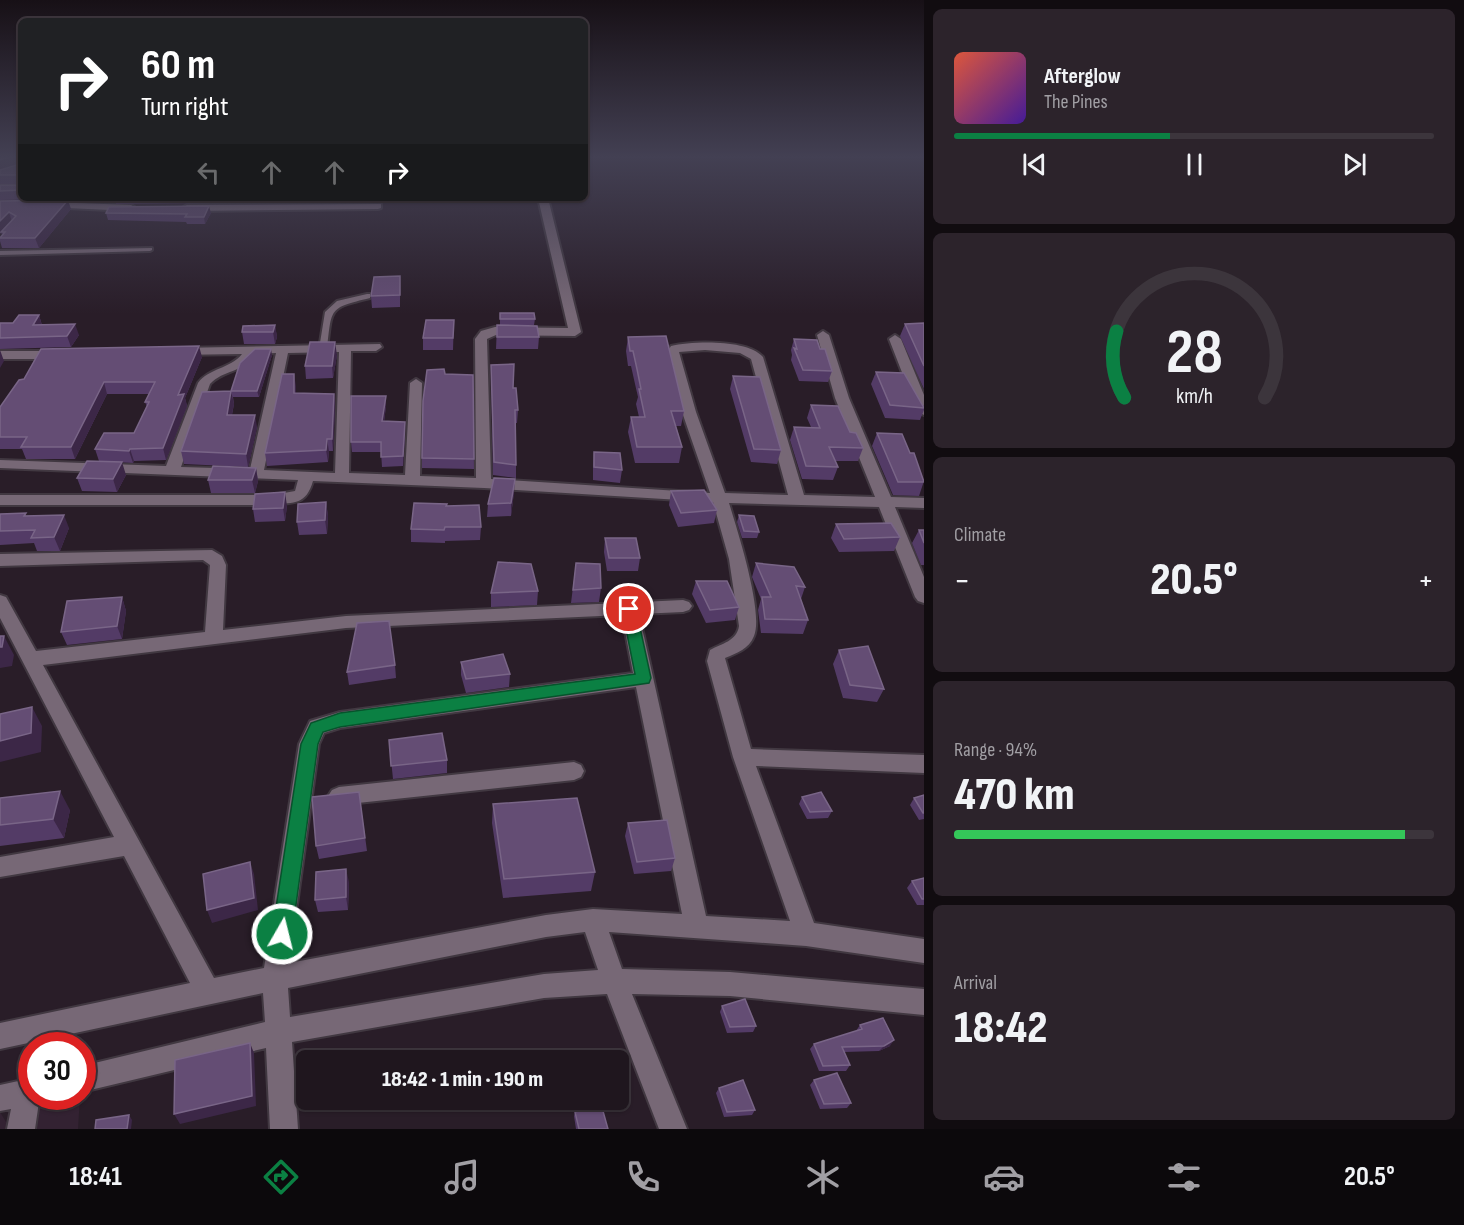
<!DOCTYPE html>
<meta charset="utf-8">
<style>
body{margin:0;font-family:"Sofia Sans Condensed",sans-serif;background:#2c232b;color:#f1f3f6;height:100vh;display:flex;flex-direction:column;font-size:22px;white-space:nowrap}
*{box-sizing:border-box;margin:0}
p{font-size:20px;color:#a19fa4}
.icon{flex:none;width:33px;height:33px;fill:none;stroke:currentColor;stroke-width:2;stroke-linecap:round;stroke-linejoin:round}
.map{position:relative;flex:1;overflow:hidden}
.sheet{display:flex;flex-direction:column;gap:9px;padding:9px;background:#110c10;width:540px}
.sheet>*{flex:none}
.guide{position:absolute;left:18px;top:18px;width:570px;height:183px;border-radius:9px;box-shadow:0 2px 4px #0004,0 0 0 2px #3c353c;background:#202124;color:#fff;overflow:hidden}
.speed{position:absolute;left:18px;top:1032px;display:flex;gap:12px;font-size:30px;font-weight:700;text-align:center}
.speed>*{display:grid;place-content:center;width:78px;height:78px;border-radius:50%;background:#1f161e;box-shadow:0 2px 4px #0004,0 0 0 2px #3c353c;line-height:1}
.speed .limit{border:9px solid #d22;background:#fff;color:#111}
.pin{position:absolute;display:grid;place-items:center;width:51px;height:51px;color:#fff;margin:-26px;border:3px solid #fff;border-radius:50%;box-shadow:0 2px 6px #0007}
.me{position:absolute;width:66px;margin:-33px;rotate:8deg;stroke-linejoin:round;filter:drop-shadow(0 0 4px #0008)}
.turn{display:flex;align-items:center;gap:21px;height:126px;padding:0 24px;font-size:27px}
.turn .icon{width:78px;height:78px;stroke-width:2.5}
.turn b{display:block;font-size:42px;line-height:51px}
.lanes{display:flex;align-items:center;height:57px;padding:0 24px;background:#0003;justify-content:center;gap:30px;direction:ltr}
.lanes .off{opacity:.35}
.big{font-size:45px;font-weight:800;line-height:1.1}
.sheet .tile{flex:1;display:flex;flex-direction:column;justify-content:center;gap:9px;min-width:0;padding:0 21px;border-radius:9px;background:#2c232b}
.sheet .dial{align-items:center;gap:0}
.dial svg{height:156px;overflow:visible;fill:none;stroke:#3c353c;stroke-width:7;stroke-linecap:round;text-anchor:middle}
.dial text{fill:#f1f3f6;stroke:none}
.song{display:flex;align-items:center;gap:18px}
.cover{width:72px;height:72px;border-radius:9px;background:linear-gradient(135deg,hsl(10 70% 55%),hsl(260 70% 35%))}
.played{height:6px;border-radius:3px;background:linear-gradient(90deg,#0b8043 45%,#3c353c 45%)}
.keys{display:flex;justify-content:space-around;direction:ltr}
.heat{display:flex;justify-content:space-between;align-items:center;font-size:33px;direction:ltr}
.charge{height:9px;border-radius:4px;background:linear-gradient(90deg,#34c759 94%,#3c353c 0)}
.trip{position:absolute;left:296px;top:1050px;width:333px;height:60px;border-radius:9px;background:#1f161e;box-shadow:0 2px 4px #0004,0 0 0 2px #3c353c;font-weight:800;line-height:60px;text-align:center}
.menu{display:flex;height:96px;justify-content:space-around;align-items:center;background:#0c090c;color:#a19fa4}
.menu .icon{width:42px;height:42px}
.menu .on{color:#0b8043}
.menu b{font-size:27px;color:#f1f3f6}
main{display:flex;flex:1;min-height:0}
.map>svg:first-child{display:block}
.built{fill:#332232}
.lines{fill:none;stroke-linecap:round;stroke-linejoin:round}
.service-casing{stroke:#413841;stroke-width:4}
.minor-casing{stroke:#413841;stroke-width:4}
.service{fill:#776876;fill-rule:evenodd}
.minor{fill:#776876;fill-rule:evenodd}
.wall{fill:#533b66}
.shaded-wall{fill:#3c2747}
.building{fill:#644d74;stroke:#796587;stroke-width:1.5}
.route{fill:#0b8043;stroke:#07532c;stroke-width:1.5}
</style>
<main>
<div class="map">
<svg width="924" height="1129" viewBox="0 0 924 1129">
<rect width="100%" height="100%" fill="#291d28"/>
<path class="built" d="M73,1097H80L78,1129H0V1112L9,1127L31,1121L41,1104Z"/>
<g class="lines">
<g class="service-casing">
<path id="service" d="M152,248V250L150,251L0,255V251Z
M367,294H370V298C328,308 332,308 327,349L323,351H320L319,349L325,312L337,301Z"/>
</g>
<g class="minor-casing">
<path id="minor" d="M538,198H548L581,332L575,336L496,335L487,339L491,479L710,493L682,412L667,352L671,346C693,341 747,339 763,357L804,495L875,497L835,398L817,335L823,331L829,335L849,398L891,497L924,498V508L895,507L924,577V603L918,601L915,597L879,507L729,503C737,529 764,613 754,636C749,649 737,653 725,658L751,749L924,755V773L756,766L814,923L924,939V963L806,946L609,932L622,969L730,972L924,989V1015L730,996L632,994L687,1129H659L607,994L544,998L292,1042L298,1129H270L266,1048L82,1092V1066L265,1022L263,993L0,1049V1023L190,983L124,856L0,877V857L114,837L0,618V595L6,597L36,651L205,632L210,565L203,560L0,566V554L212,550L222,556L226,565L223,630L346,616L683,600L689,602L692,606L689,610L683,612L639,614L706,916L790,921L733,757L707,661L710,650C721,644 737,641 739,626L729,559L713,502L484,488L313,481C306,505 295,502 273,505H0V495H273L295,491L298,480L0,468V460L166,466L198,383C209,368 230,369 242,354L175,355L173,352L175,349L179,348L380,344L382,347L376,351H351L349,473L405,475L410,383L416,379L422,383L420,476L476,478L475,339L481,331L495,327L568,328ZM705,350L740,353L751,359L788,495L725,493L696,412L679,352ZM339,352L335,473L264,470L288,353ZM276,353L250,469L181,467L210,384C224,369 242,374 255,354ZM622,615L633,673L340,712L310,721L299,744L264,968L214,978L43,665L346,628ZM636,687L682,914L593,909L546,915L289,963L319,744L324,733L340,728ZM585,932L598,970L544,974L290,1017L288,988L546,937Z
M49,202L131,205L136,208L131,211L46,207V203Z
M381,204V208L378,209L187,211L182,208L187,205Z
M895,335L901,339L924,395V415L917,411L889,339Z
M0,351H60L66,355L60,359H0Z
M574,762L581,765L584,771L581,777L574,780L339,805L332,802L328,796L332,790L339,787Z
M32,1078V1096H43L39,1102L35,1129H7L11,1109L0,1111V1085Z"/>
</g>
<use href="#service" class="service"/>
<use href="#minor" class="minor"/>
</g>
<path class="wall" d="M0,156H21V198H57L56,199L0,200V185H18L19,184H0V170L20,163Z
M115,198H217L215,203L116,204Z
M0,201L71,209L39,248H2L0,241V237L2,235L1,232L0,234Z
M106,213H211L205,224H187L186,222L108,220Z
M400,276V307L372,308L371,296Z
M500,313L535,319L534,325H500Z
M39,315L42,325L79,335L71,347L0,349V323H13Z
M454,320L453,350H423V338Z
M924,323V389L900,336L905,324Z
M275,325L277,337L275,344H244L242,332Z
M497,325L539,337L538,349H496Z
M628,337L684,411L681,426H676L682,447L679,463H635L628,432L631,417H639L636,404L638,397L635,384L631,366H628L626,351Z
M794,339L820,349L832,371L828,382L799,381L791,360L792,355L791,350Z
M272,355L259,397H233L234,404L232,415L257,427L248,467L184,464L181,451L231,391Z
M337,355L333,378L306,379L305,366Z
M202,357L185,398L187,406L166,460L134,461L133,463L103,461L126,475L117,492L82,491L77,478L99,461L95,449L134,433L147,407L145,402L149,394H107L75,459H26L22,449H0V407Z
M491,365L513,388L518,410L517,423H515L516,465V478L493,475Z
M876,372L924,406V410L920,420L885,418L871,384Z
M445,374L473,375L474,469L422,468V458Z
M733,376L781,450L777,464L751,462L730,389Z
M296,386V393L334,394L335,406L333,451H329L328,462L267,466L265,453Z
M811,405L850,432L863,448L858,461H835L838,467L833,480L802,479L790,440L794,427H811L807,418Z
M386,406L384,422L405,432L403,466L382,467L381,452H352L351,442Z
M877,433L910,453L924,481L919,496L893,495L872,446Z
M594,452L622,470L620,483L593,480V465Z
M256,468L258,481L255,493H211L208,480Z
M671,491L717,510L714,523L678,527L669,505Z
M514,492L511,516L487,517L488,504Z
M326,502L328,516L327,534L299,535L297,522Z
M287,506L285,521L255,522L253,509Z
M447,506L481,527L480,540L445,541V543L411,542V529Z
M0,514L27,516L69,528L60,551H37L34,543L0,545Z
M739,515L759,532L757,538H742L737,522Z
M836,524L900,537L894,551L839,552L831,538Z
M919,530H924V565H921L912,543Z
M605,538L640,558L638,571H607L604,552Z
M576,563L601,588L599,602L571,603Z
M756,563L805,587L801,599L808,620L803,634L761,633L758,610L761,599L752,577Z
M696,581L739,607L735,620L706,623L692,594Z
M538,591L537,605L491,607V593Z
M122,597L126,611L122,639L67,645L61,632Z
M839,650L884,689L877,702L843,698L833,664Z
M461,662L510,674L509,687L466,693L461,675Z
M395,665L396,678L349,685L347,672Z
M389,740L447,760V773L393,779Z
M359,792L367,851L319,859L316,846Z
M924,795V819L919,820L910,805L914,798Z
M802,797L832,811L828,818L807,819L799,804Z
M0,798L70,810L64,838L0,846Z
M493,804L595,872L591,891L503,898L492,823Z
M628,823L675,858L671,871L634,874L625,836Z
M924,878V905H917L907,888L912,881Z
M349,882L348,910L318,912L315,900Z
M722,1006L756,1026L753,1032L727,1033L720,1012Z
M860,1025L890,1046L879,1051L844,1052L850,1065L846,1071H819L810,1049L814,1044L856,1031Z
M814,1080L851,1103L847,1108L820,1109L810,1085Z
M719,1088L755,1110L752,1115L724,1117L716,1093Z
M575,1112L608,1129H576L574,1116Z"/>
<path class="shaded-wall" d="M13,156H18L20,163L0,170V160Z
M68,200L71,209L39,248L35,238Z
M209,206L211,213L205,224L204,217Z
M9,212L12,222L0,234V221Z
M39,315L42,326L33,325Z
M75,324L79,335L71,347L67,336Z
M275,325L277,337L275,344L273,332Z
M335,342L337,355L333,378L332,366Z
M199,346L202,357L185,398L187,406L166,460L163,448L178,395Z
M271,349L272,355L259,397L257,391Z
M0,350L4,361L0,368Z
M294,374L296,386V405L294,393Z
M104,382L107,394L75,459L71,447Z
M231,391L234,404L229,428L227,415Z
M334,394L335,406L333,451L332,439Z
M386,396V406L383,431L382,421Z
M255,415L257,427L248,467L246,454Z
M405,422V432L403,466V456Z
M327,439L329,451L328,462L326,450Z
M130,449L134,461L133,463L129,451Z
M122,462L126,475L117,492L113,479Z
M256,468L258,481L255,493L252,480Z
M515,479L514,492L511,516V503Z
M285,492L287,506L285,521L283,508Z
M326,502L328,516L327,534L325,520Z
M64,515L69,528L60,551L54,537Z
M122,597L126,611L122,639L117,626Z
M4,636L14,655L12,666L0,668V647Z
M32,707L42,726L41,752L0,762V741Z
M60,791L70,810L64,838L53,819Z
M250,862L254,874L258,910L212,923L207,910Z
M346,869L349,882L348,910L346,897Z
M894,1040L890,1046L879,1051L884,1046Z
M250,1043L254,1053L256,1106L180,1124L174,1114Z
M129,1115L132,1120L131,1129H127Z"/>
<path class="building" d="M0,156H13L0,160Z
M20,156H21V190L0,191V185H18L20,183L18,175H0V170L20,164Z
M68,200L35,238H0L5,232H1L16,216L9,212L0,221V201Z
M209,206L204,217H185L187,214L106,213L109,207Z
M400,276V295L371,296L374,277Z
M500,313H534L535,319H500Z
M19,315H39L33,325L75,324L67,336L0,338V323H13Z
M426,320H454L453,338H423Z
M924,323V366L905,324Z
M275,325L273,332H242L243,326Z
M497,325L537,326L539,337H497Z
M666,336L684,411H671L682,447H637L631,417H645L639,389H641L637,369L633,351H630L628,337Z
M794,339L817,340L820,349H825L832,371L803,370L794,348L797,349Z
M310,342H335L332,366H305Z
M199,346L178,395L184,394L163,448L130,449L129,451L95,449L104,433H134L149,402H145L155,382H104L71,447H21L27,437H0V407L19,380L24,379L41,349Z
M255,349H271L257,391H231L240,363Z
M514,364L513,388H516L518,410H515L516,465L494,462L491,365Z
M444,369L445,374L473,375L474,459L422,458L423,401L427,370Z
M876,372L904,373L924,408L890,405Z
M282,374H294V393L334,394L332,439H327L326,450L265,453Z
M733,376L760,377L781,450L754,449Z
M231,391L227,415H255L246,454L181,451L202,392Z
M351,396H386L382,421L405,422L403,456L381,457V442H351Z
M811,405L838,406L850,432L856,433L863,448L829,447L838,467L806,466L794,427L820,428Z
M877,433L902,434L910,453H914L924,482H898Z
M594,452L620,453L622,470L594,467Z
M87,461L122,462L113,479L77,478Z
M213,466L256,468L252,480H208Z
M494,478L515,479L511,503L488,504Z
M704,490L717,510L681,513L671,491Z
M285,492L283,508L253,509L255,494Z
M326,502L325,520L297,522L298,504Z
M414,503L447,504L446,506L479,505L481,527H445L444,530L411,529Z
M26,513L24,516L64,515L54,537L31,538L35,530L0,531V514Z
M739,515L754,516L759,532L744,531Z
M891,523L900,537L844,539L836,524Z
M919,530H924V543Z
M605,538H636L640,558H609Z
M498,562L531,564L538,591L491,593Z
M576,563L600,564L601,588L573,590Z
M756,563L794,567L805,587L796,586L808,620L765,619L762,597H771Z
M696,581H727L739,607L710,610Z
M122,597L117,626L61,632L67,601Z
M389,621L395,665L347,672L357,623Z
M0,636H4L2,647H0Z
M868,646L884,689L850,685L839,650Z
M503,654L510,674L466,679L461,662Z
M32,707L31,733L0,741V714Z
M442,733L447,760L391,766L389,740Z
M60,791L53,819L0,825V798Z
M359,792L365,838L316,846L312,797Z
M821,792L832,811L810,812L802,797Z
M924,795V813H923L914,798Z
M577,798L595,872L504,879L493,804Z
M667,820L675,858L637,862L628,823Z
M250,862L254,898L207,910L203,874Z
M346,869V897L315,900L316,872Z
M924,878V899H922L912,881Z
M745,999L756,1026L730,1027L722,1006Z
M883,1018L894,1040L884,1046L842,1047L850,1065L823,1066L814,1044L862,1029L860,1025Z
M250,1043L252,1096L174,1114L175,1060Z
M837,1073L851,1103L824,1104L814,1080Z
M743,1080L755,1110L727,1112L719,1088Z
M601,1104L608,1129H579L575,1112Z
M129,1115L127,1129H95L96,1120Z"/>
<linearGradient id="sky" x2="0" y2="1"><stop stop-color="#171016"/><stop offset="0.5" stop-color="#434053"/><stop offset="1" stop-color="#434053" stop-opacity="0"/></linearGradient>
<rect width="924" height="314" fill="url(#sky)"/>
<path class="route" d="M629,604L636,609L651,678L649,683L340,727L323,732L318,744L292,934L289,940L282,943L275,940L272,934L301,744L311,723L340,713L635,674L622,609Z"/>
</svg>
<div class="speed"><div class="limit">30</div></div>
<div class="pin" style="left:629px;top:609px;background:#d93025"><svg class="icon" aria-label="arrive" viewBox="0 0 24 24"><path d="M6 21V4h12l-3 4 3 4H6"/></svg></div>
<svg class="me" style="left:282px;top:934px" viewBox="-20 -20 40 40"><circle r="17" fill="#0b8043" stroke="#fff" stroke-width="3"/><path d="M0-11L8 9 0 5-8 9z" fill="#fff"/></svg>
<div class="trip">18:42 · 1 min · 190 m</div>
<div class="guide">
<div class="turn"><svg class="icon" aria-label="right" viewBox="0 0 24 24"><path d="M7 20v-9h11M14 6l5 5-5 5"/></svg><div><b>60 m</b>Turn right</div></div>
<div class="lanes"><svg class="icon off" aria-label="left" viewBox="0 0 24 24"><path d="M17 20v-9H6M10 6l-5 5 5 5"/></svg><svg class="icon off" aria-label="ahead" viewBox="0 0 24 24"><path d="M12 20V5M6 11l6-6 6 6"/></svg><svg class="icon off" aria-label="ahead" viewBox="0 0 24 24"><path d="M12 20V5M6 11l6-6 6 6"/></svg><svg class="icon" aria-label="right" viewBox="0 0 24 24"><path d="M7 20v-9h11M14 6l5 5-5 5"/></svg></div>
</div>
</div>
<section class="sheet">
<div class="tile">
<div class="song"><i class="cover"></i><div><b>Afterglow</b><p>The Pines</p></div></div>
<div class="played"></div>
<div class="keys"><svg class="icon" aria-label="previous" viewBox="0 0 24 24"><path d="M18 5L8 12l10 7zM5 5v14"/></svg><svg class="icon" aria-label="pause" viewBox="0 0 24 24"><path d="M8 5v14M16 5v14"/></svg><svg class="icon" aria-label="next" viewBox="0 0 24 24"><path d="M6 5l10 7-10 7zM19 5v14"/></svg></div>
</div>
<div class="tile dial"><svg viewBox="0 0 100 80">
<path d="M14 69A42 42 0 1 1 86 69"/>
<path d="M14 69A42 42 0 0 1 10 35" stroke="#0b8043"/>
<text x="50" y="56" font-size="32" font-weight="700">28</text>
<text x="50" y="72" font-size="11">km/h</text>
</svg></div>
<div class="tile"><p>Climate</p>
<div class="heat"><a>−</a><b class="big">20.5°</b><a>+</a></div>
</div>
<div class="tile"><p>Range · 94%</p><b class="big">470 km</b><div class="charge"></div></div>
<div class="tile"><p>Arrival</p><b class="big">18:42</b></div>
</section>
</main>
<nav class="menu">
<b>18:41</b>
<svg class="icon on" aria-label="directions" viewBox="0 0 24 24"><path d="M12 3l9 9-9 9-9-9zM9 14v-3h6M13 9l2 2-2 2"/></svg>
<svg class="icon" aria-label="music" viewBox="0 0 24 24"><path d="M9 18V5l10-2v13"/><circle cx="6" cy="18" r="3"/><circle cx="16" cy="16" r="3"/></svg>
<svg class="icon" aria-label="phone" viewBox="0 0 24 24"><path d="M5 4h4l2 5-3 2q2 4 5 5l2-3 5 2v4C11 20 4 13 5 4z"/></svg>
<svg class="icon" aria-label="climate" viewBox="0 0 24 24"><path d="M12 3v18M4 7l16 10M4 17L20 7"/></svg>
<svg class="icon" aria-label="car" viewBox="0 0 24 24"><path d="M5 17H2v-5l4-1 3-4h7l3 4 3 1v5h-3M9 17h6M6 11h13"/><circle cx="7" cy="17" r="2"/><circle cx="17" cy="17" r="2"/></svg>
<svg class="icon" aria-label="filters" viewBox="0 0 24 24"><path d="M4 7h16M4 17h16"/><circle cx="9" cy="7" r="2"/><circle cx="15" cy="17" r="2"/></svg>
<b>20.5°</b>
</nav>
